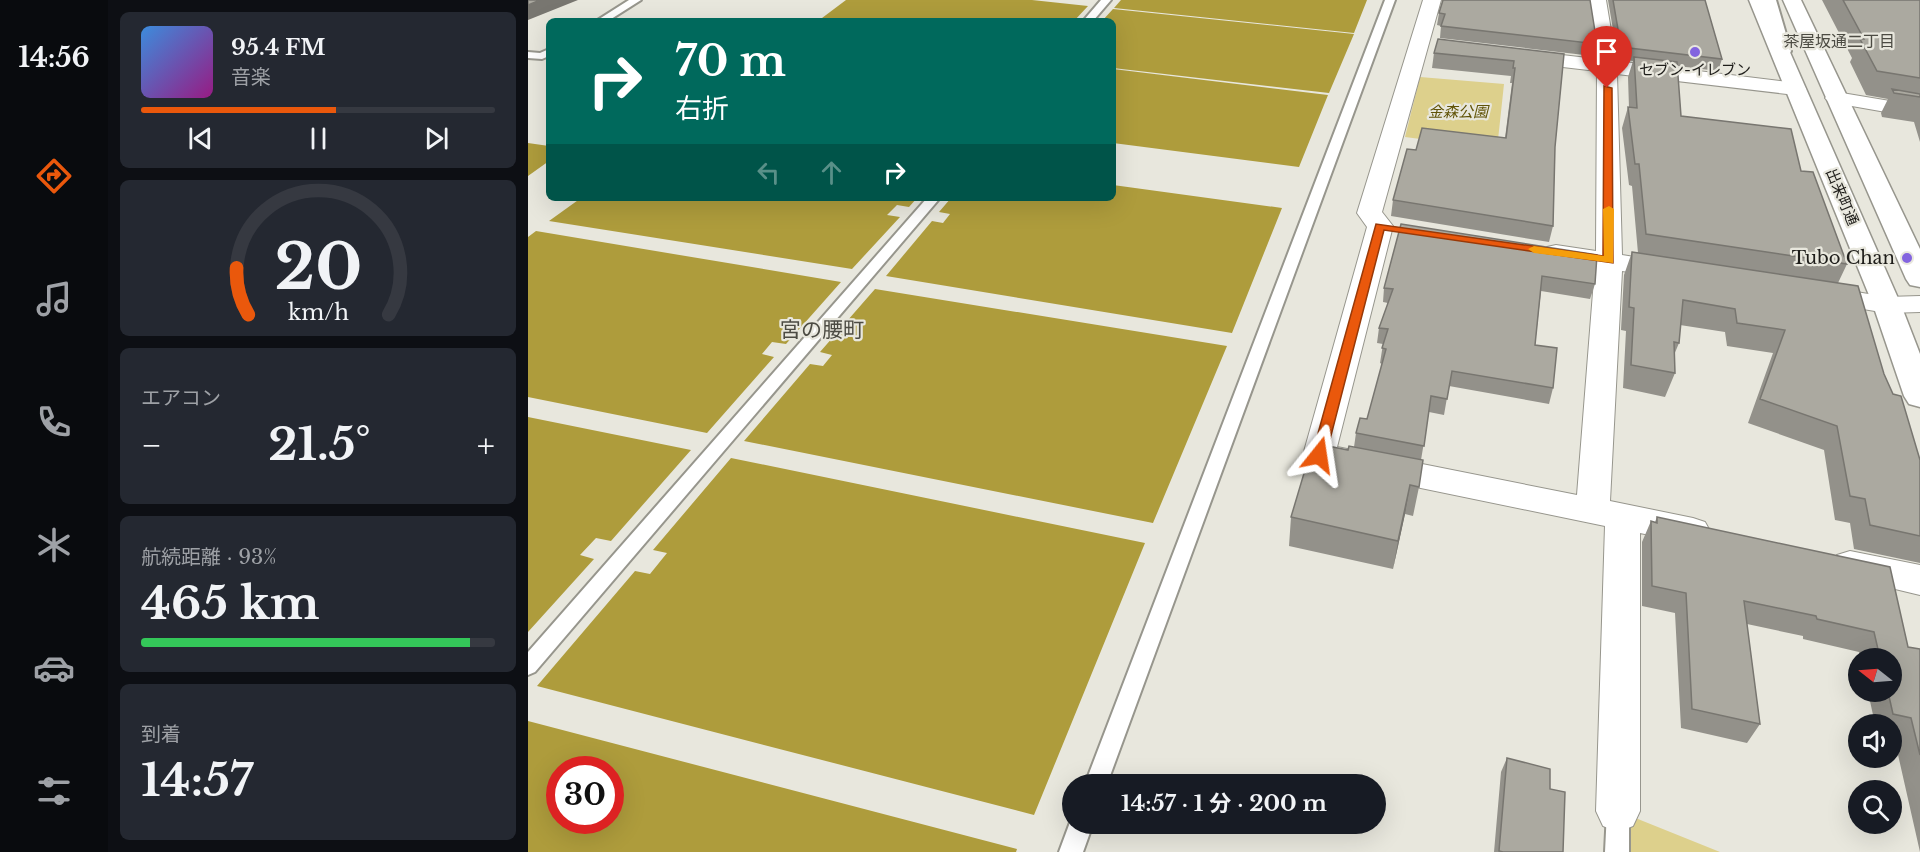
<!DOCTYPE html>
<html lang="ja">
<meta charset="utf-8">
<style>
body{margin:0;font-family:"Libre Baskerville","Noto Sans JP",serif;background:#242831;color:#f1f3f6;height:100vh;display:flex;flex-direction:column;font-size:22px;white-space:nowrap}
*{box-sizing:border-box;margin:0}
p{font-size:20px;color:#9ea1a6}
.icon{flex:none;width:33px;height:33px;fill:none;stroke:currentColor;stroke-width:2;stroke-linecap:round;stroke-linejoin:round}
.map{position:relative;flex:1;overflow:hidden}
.sheet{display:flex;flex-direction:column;gap:12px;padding:12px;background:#0d0f14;width:420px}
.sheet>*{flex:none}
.top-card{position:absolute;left:18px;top:18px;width:570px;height:183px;border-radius:9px;box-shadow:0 6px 24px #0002;background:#00695c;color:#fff;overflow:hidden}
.needle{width:39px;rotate:287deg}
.tools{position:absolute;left:1320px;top:648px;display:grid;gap:12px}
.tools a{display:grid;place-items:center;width:54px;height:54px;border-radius:50%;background:#171b24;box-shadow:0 6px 24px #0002;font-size:30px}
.speed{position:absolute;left:18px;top:756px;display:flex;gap:12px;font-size:30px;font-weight:700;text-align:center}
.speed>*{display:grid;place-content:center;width:78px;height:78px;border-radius:50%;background:#171b24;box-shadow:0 6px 24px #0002;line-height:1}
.speed .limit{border:9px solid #d22;background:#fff;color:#111}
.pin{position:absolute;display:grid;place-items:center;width:51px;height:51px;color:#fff;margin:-62px -26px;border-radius:50% 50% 50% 0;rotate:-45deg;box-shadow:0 0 6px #0007}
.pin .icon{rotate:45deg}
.me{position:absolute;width:66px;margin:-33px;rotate:15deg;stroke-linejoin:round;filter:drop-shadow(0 0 4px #0008)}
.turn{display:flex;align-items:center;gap:21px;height:126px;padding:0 30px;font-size:27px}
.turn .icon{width:78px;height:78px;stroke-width:2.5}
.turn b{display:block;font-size:42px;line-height:51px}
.lanes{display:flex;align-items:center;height:57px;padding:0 30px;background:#0003;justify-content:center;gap:30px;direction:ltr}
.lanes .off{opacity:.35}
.big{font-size:45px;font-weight:700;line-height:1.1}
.sheet .tile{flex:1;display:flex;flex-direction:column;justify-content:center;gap:9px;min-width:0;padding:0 21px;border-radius:9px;background:#242831}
.sheet .dial{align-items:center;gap:0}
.dial svg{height:156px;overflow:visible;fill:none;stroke:#363941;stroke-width:7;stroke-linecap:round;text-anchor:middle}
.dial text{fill:#f1f3f6;stroke:none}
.song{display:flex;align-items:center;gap:18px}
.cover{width:72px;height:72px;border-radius:9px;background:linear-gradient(135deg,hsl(210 70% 55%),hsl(310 70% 35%))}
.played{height:6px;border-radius:3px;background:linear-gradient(90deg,#ea580c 55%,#363941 55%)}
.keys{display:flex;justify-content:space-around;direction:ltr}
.heat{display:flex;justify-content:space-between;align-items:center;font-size:33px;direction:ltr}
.charge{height:9px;border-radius:4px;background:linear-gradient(90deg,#34c759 93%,#363941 0)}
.trip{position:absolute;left:534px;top:774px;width:324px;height:60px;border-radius:30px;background:#171b24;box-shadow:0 6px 24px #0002;font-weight:700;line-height:60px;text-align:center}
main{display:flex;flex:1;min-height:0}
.menu{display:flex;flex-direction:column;width:108px;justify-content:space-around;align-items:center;background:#090b0e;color:#9ea1a6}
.menu .icon{width:42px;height:42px}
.menu .selected{color:#ea580c}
.menu b{font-size:27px;color:#f1f3f6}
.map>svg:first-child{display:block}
.green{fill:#ddd08c}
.water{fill:#ae9c3c;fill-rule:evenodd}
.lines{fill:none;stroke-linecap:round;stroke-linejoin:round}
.lane-casing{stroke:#97968d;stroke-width:4}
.street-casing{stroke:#97968d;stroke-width:2}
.secondary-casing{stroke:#97968d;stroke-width:3}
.lane{fill:#fff;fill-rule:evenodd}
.street{fill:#fff;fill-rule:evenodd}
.secondary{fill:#fff;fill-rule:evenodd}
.wall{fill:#93918a}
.shaded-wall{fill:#787670}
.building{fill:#aba9a0;stroke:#787670;stroke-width:1.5}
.route{fill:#ea580c;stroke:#983908;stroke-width:1.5}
.slow{fill:#f59e0b}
.poi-dot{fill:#8364df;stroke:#e8e7dd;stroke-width:2}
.labels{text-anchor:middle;stroke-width:4.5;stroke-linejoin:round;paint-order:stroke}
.far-poi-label{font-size:15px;fill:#1e1d1a;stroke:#e8e7dd}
.far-park-label{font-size:15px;font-style:italic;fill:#605307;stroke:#e8e7dd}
.far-street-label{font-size:15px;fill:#1e1d1a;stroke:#e8e7dd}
.far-neighbourhood-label{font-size:16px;fill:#4c4b43;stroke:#e8e7dd}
.poi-label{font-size:18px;fill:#1e1d1a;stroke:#e8e7dd;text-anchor:end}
.quarter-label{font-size:21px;fill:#4c4b43;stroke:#e8e7dd}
</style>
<main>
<nav class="menu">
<b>14:56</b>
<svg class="icon selected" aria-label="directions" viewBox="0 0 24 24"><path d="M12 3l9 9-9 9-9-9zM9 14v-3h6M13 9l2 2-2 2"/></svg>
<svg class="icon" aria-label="music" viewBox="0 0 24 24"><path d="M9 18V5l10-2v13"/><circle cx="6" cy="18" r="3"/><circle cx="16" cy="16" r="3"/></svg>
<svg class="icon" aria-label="phone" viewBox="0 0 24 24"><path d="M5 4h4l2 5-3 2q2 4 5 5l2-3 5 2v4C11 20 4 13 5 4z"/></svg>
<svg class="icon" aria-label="climate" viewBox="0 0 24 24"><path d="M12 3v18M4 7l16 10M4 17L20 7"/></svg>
<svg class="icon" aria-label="car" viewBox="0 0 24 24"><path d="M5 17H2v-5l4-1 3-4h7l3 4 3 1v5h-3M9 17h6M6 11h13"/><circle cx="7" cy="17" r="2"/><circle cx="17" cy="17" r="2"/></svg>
<svg class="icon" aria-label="filters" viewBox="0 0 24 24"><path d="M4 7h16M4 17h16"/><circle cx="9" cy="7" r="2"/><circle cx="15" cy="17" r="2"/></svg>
</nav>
<section class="sheet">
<div class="tile">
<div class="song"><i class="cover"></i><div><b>95.4 FM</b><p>音楽</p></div></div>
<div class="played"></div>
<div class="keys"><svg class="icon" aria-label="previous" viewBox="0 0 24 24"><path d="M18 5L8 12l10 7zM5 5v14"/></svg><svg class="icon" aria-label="pause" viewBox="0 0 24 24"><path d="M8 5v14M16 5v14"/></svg><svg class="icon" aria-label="next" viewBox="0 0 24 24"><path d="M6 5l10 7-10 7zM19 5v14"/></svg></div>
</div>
<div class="tile dial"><svg viewBox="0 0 100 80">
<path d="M14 69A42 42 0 1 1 86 69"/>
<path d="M14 69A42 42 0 0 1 8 45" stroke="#ea580c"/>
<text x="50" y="56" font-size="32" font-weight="700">20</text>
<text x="50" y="72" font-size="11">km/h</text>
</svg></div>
<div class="tile"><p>エアコン</p>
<div class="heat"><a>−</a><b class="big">21.5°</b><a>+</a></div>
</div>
<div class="tile"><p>航続距離 · 93%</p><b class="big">465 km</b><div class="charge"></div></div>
<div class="tile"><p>到着</p><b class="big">14:57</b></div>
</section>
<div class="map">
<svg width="1392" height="852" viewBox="0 0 1392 852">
<rect width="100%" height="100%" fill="#e8e7dd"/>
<path class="green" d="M892,77L976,84L969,149L877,137Z
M1090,811L1192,852H1089Z"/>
<path class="water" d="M318,0H504L560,6L546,21H290Z
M593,0H839L826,33L586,8Z
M585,9L826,34L801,93L585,68V21H574Z
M585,69L800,95L771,167L585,143Z
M0,143L21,146V161L0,176Z
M585,185L754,208L704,333L358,276L404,221L415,223L422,214L411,212L423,198H585Z
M53,198H389L381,207L369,205L359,215L372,217L324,269L21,221Z
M8,231L313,282L258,344L244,342L234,354L246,357L179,433L0,397V237Z
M347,289L699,346L625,523L216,441L282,364L295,366L304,355L292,352Z
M0,417L163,450L83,541L68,538L52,555L66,559L0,632Z
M203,458L617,543L506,815L9,686L107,571L122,574L139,553L125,550Z
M0,721L489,849L488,852H0ZM32,770H82V820H32Z"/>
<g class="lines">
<g class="lane-casing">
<path id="lane" d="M101,0H113L80,21H68Z
M573,0H583L565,21H555Z
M857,0H867L579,784H557Z
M1238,0H1248L1263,51L1262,53L1253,51Z
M21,49V56L14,59L0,58V52L12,53Z
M399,198H412L7,672L0,675V652Z
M1090,800L1098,803L1101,811V852H1077L1079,811L1082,803Z
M544,817V824H565L555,852H531Z"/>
</g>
<g class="street-casing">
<path id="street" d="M895,0H913L854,212L865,226L809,447L1049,495L1067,267L1019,259L1015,253L1019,247L1028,245L1068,251L1069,71L992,62L985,60L982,56L985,52L992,50L1068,59L1060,0H1078L1088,61L1268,83L1275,85L1278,89L1275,93L1268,95L1089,74L1094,255L1150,264L1154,270L1150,276L1141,278L1094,271L1082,501L1165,518L1177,522L1182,531L1177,540L1165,544L1112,533V811L1105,826L1090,832L1075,826L1068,811L1077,526L791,467L780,463L775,455L839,227L829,213Z
M1308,92L1392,106V118L1301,102L1297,98L1301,94Z
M1291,286L1359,297L1392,296V312L1359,313L1281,300L1277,294L1281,288Z
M1322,551L1392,565V595L1309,575L1304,565L1309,555Z"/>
</g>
<g class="secondary-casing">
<path id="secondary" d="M1221,0H1239L1373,305L1392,354V407L1381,404L1376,396L1345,305Z
M1255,0H1273L1392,249V287L1382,285L1378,279Z"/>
</g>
<use href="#lane" class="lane"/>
<use href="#street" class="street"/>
<use href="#secondary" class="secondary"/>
</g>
<path class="wall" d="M915,0L1069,44L1065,56L912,38L913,26L909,25L911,13Z
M1080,0H1177L1194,59L1190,71L1149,66L1153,116L1273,171L1319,264L1310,283L1356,374L1392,460V563L1326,549L1322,523L1307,520L1296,450L1220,423L1245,353L1199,346L1197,332L1152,325L1151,343L1146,355L1147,373L1137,397L1095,388L1098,331L1093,330L1096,275L1104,252L1110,253L1104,186L1101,185L1094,128L1100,107L1101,108L1100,77L1105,61L1090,59Z
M1294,0H1392V142L1386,122L1354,117L1353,113L1360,99L1338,95L1322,62L1324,58Z
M906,53L1036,54L1027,147L1025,226L1021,242L863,216L865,200L888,150L977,138L984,83H982L983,76L904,68Z
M873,224L1067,284L1062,299L1013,291L1007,345L1025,388L1021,404L921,386L916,415L901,412L893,460L891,487L885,516L877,514L865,569L761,546L763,517L820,450L826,447L828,433L839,419L854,364L852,363L855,344L849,343L851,328L860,303L855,302L856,288Z
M1129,517L1380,647L1392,649V852L1366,737L1364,736V724H1347L1340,692H1364V658H1332L1331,652L1275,639V636L1219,624L1232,724L1219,743L1153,728L1147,613L1114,606V542L1123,521L1127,522Z
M979,758L1022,789L1035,852H966L973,772Z"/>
<path class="shaded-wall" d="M12,0H50L0,20V5Z
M882,485L877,514L865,569L870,541Z"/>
<path class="building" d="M0,0H12L0,5Z
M915,0H1062L1069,44L913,26L917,14L911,13Z
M1085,0H1177L1194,59L1093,47Z
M1315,0H1392V78L1349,71L1332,39H1336Z
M910,39L1036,54L1027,147L1025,226L865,200L879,149L888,150L894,128L978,138L987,68H985L986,61L906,53Z
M1106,57L1149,62L1153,116L1263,129L1273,171L1285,172L1319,264L1118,234L1111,164H1107L1100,107L1109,108Z
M1364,89L1392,94V97L1366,93Z
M873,224L1069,255L1067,284L1014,276L1007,345L1029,348L1025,388L924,371L919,399L903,396L896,446L828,433L832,418L839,419L858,349L854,348L860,329L851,328L865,289L856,288Z
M1104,252L1330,286L1356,374L1365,394L1373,396L1392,460V536L1342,525L1337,499L1322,496L1309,426L1232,399L1257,330L1209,323L1207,309L1155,300L1151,343L1146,342L1147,373L1103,365L1106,308L1101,307Z
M785,443L820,450L821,446L895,460L891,487L882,485L870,541L763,517Z
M1129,517L1362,567L1380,647L1392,649V755L1383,718L1365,714L1360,692H1364V658H1352L1346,632L1289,619L1288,616L1216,601L1232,724L1164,709L1158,593L1124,586L1123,521L1129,523Z
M979,758L1022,769V789L1037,792L1035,852H975L971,851Z"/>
<path class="route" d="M1076,86L1084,88L1085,263L856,230L798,455L796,459H786L784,455L848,224L1075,256Z"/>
<path class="slow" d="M1081,206L1086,209L1085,263L1006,253L1000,249L1006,246L1076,256L1075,209Z"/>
<g class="poi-dot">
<circle cx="1167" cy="52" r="6"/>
<circle cx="1379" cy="258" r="6"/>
</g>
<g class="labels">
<g class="far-poi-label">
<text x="1167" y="75">セブン-イレブン</text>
</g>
<g class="far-park-label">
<text x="930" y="117">金森公園</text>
</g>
<g class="far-street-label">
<text transform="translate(1314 197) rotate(67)" y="5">出来町通</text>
</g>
<g class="far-neighbourhood-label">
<text x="1311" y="47">茶屋坂通二丁目</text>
</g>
<g class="poi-label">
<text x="1367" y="264">Tubo Chan</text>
</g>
<g class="quarter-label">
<text x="294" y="337">宮の腰町</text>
</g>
</g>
</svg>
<div class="tools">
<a><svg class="needle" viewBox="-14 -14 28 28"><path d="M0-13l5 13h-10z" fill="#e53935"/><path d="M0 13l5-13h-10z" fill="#9ea1a6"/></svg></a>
<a><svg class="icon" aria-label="sound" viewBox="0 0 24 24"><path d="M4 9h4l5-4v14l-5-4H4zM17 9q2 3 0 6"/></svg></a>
<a><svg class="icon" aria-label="search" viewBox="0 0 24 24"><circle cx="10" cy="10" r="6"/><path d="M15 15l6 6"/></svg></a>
</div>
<div class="speed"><div class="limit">30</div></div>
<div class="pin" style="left:1079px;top:88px;background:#d93025"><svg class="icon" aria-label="arrive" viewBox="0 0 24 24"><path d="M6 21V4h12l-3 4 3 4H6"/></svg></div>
<svg class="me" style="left:791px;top:455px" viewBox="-20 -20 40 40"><path d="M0-17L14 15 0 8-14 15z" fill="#ea580c" stroke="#fff" stroke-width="4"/></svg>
<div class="trip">14:57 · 1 分 · 200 m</div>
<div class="top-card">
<div class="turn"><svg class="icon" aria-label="right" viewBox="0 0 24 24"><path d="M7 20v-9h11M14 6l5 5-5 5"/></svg><div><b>70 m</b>右折</div></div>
<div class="lanes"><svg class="icon off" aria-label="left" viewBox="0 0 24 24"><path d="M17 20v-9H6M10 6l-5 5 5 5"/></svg><svg class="icon off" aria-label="ahead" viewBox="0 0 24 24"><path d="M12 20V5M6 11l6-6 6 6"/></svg><svg class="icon" aria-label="right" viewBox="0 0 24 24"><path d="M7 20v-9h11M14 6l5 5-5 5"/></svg></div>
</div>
</div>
</main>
